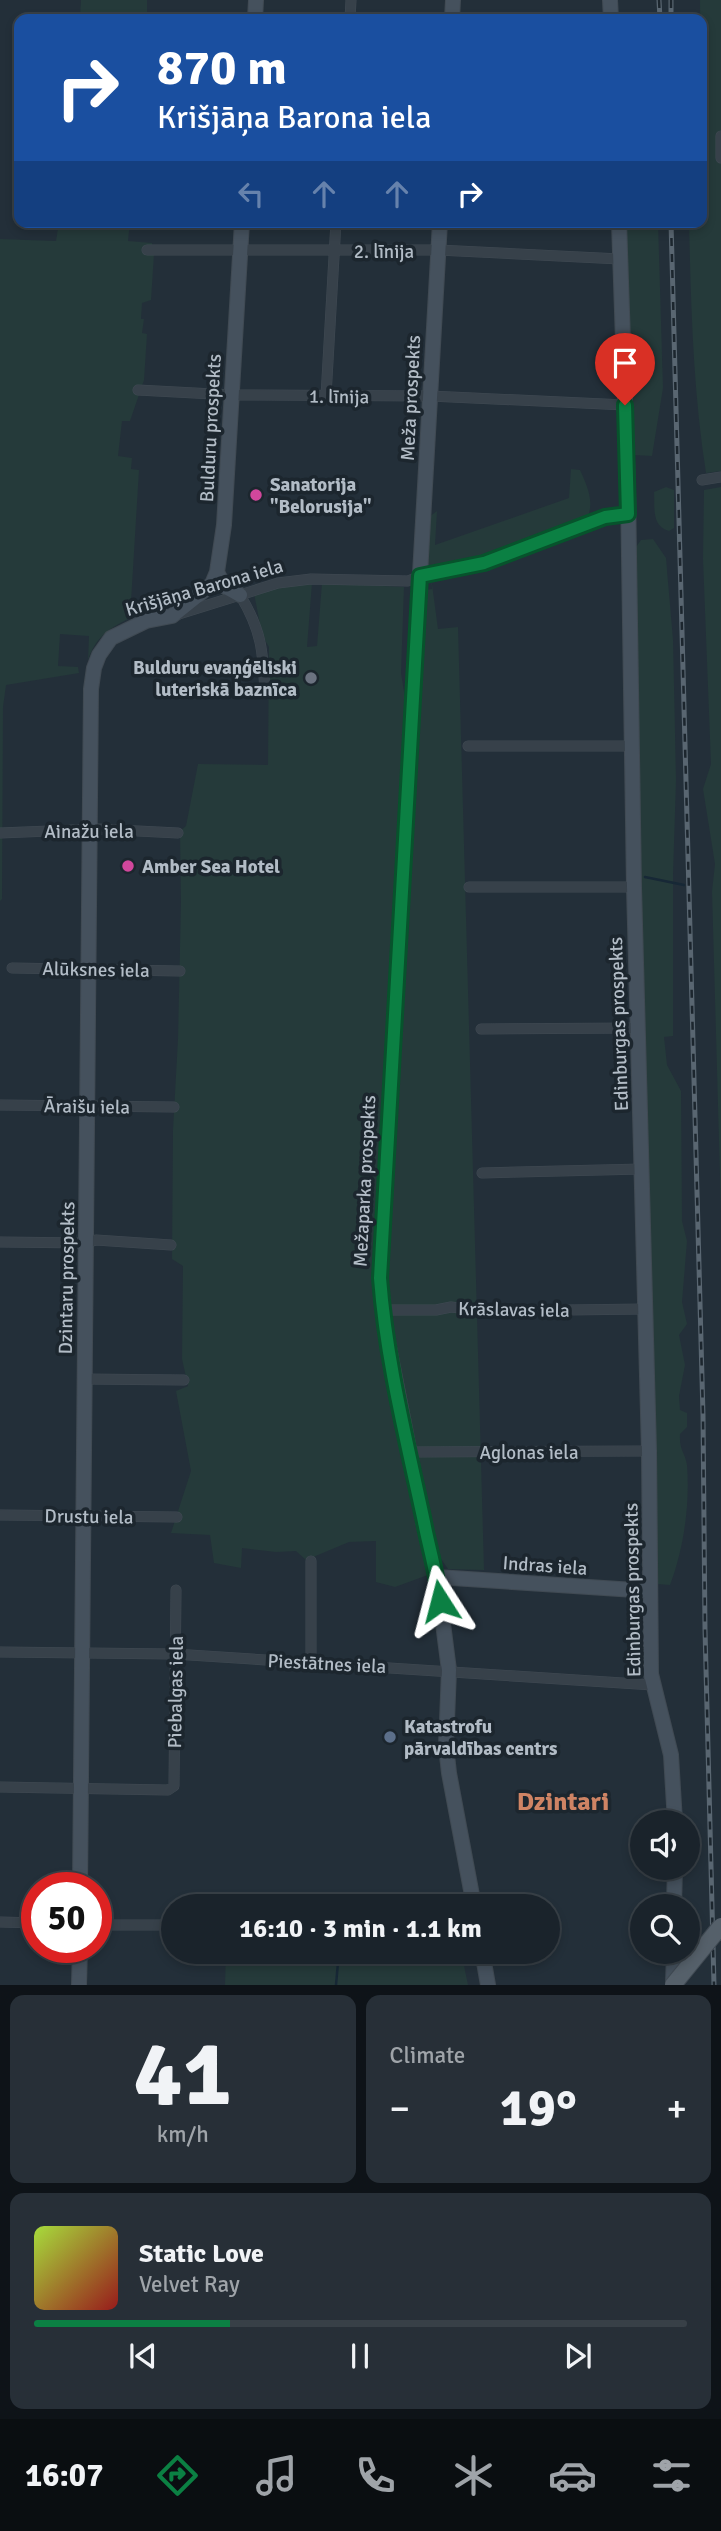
<!DOCTYPE html>
<meta charset="utf-8">
<style>
body{margin:0;font-family:Signika,sans-serif;background:#272f37;color:#f1f3f6;height:100vh;display:flex;flex-direction:column;font-size:26px;white-space:nowrap}
*{box-sizing:border-box;margin:0}
p{font-size:23px;color:#9fa4a9}
.icon{flex:none;width:38px;height:38px;fill:none;stroke:currentColor;stroke-width:2;stroke-linecap:round;stroke-linejoin:round}
.map{position:relative;height:1985px;overflow:hidden}
.drawer{display:flex;flex-direction:column;gap:10px;padding:10px;background:#0e1318;flex:1}
.drawer>*{flex:none}
.banner{position:absolute;left:14px;top:14px;width:693px;height:214px;border-radius:14px;box-shadow:0 4px 10px #0003,0 0 0 2px #384047;background:#1a4fa0;color:#fff;overflow:hidden}
.buttons{position:absolute;left:630px;top:1810px;display:grid;gap:14px}
.buttons a{display:grid;place-items:center;width:70px;height:70px;border-radius:50%;background:#1a232b;box-shadow:0 4px 10px #0003,0 0 0 2px #384047;font-size:35px}
.speed{position:absolute;left:21px;top:1872px;display:flex;gap:14px;font-size:35px;font-weight:700;text-align:center}
.speed>*{display:grid;place-content:center;width:91px;height:91px;border-radius:50%;background:#1a232b;box-shadow:0 4px 10px #0003,0 0 0 2px #384047;line-height:1}
.speed .limit{border:10px solid #d22;background:#fff;color:#111}
.pin{position:absolute;display:grid;place-items:center;width:60px;height:60px;color:#fff;margin:-72px -30px;border-radius:50% 50% 50% 0;rotate:-45deg;box-shadow:0 0 7px #0007}
.pin .icon{rotate:45deg}
.me{position:absolute;width:77px;margin:-38px;rotate:351deg;stroke-linejoin:round;filter:drop-shadow(0 0 5px #0008)}
.turn{display:flex;align-items:center;gap:24px;height:147px;padding:0 28px;font-size:32px}
.turn .icon{width:91px;height:91px;stroke-width:2.5}
.turn b{display:block;font-size:49px;line-height:60px}
.lanes{display:flex;align-items:center;height:66px;padding:0 28px;background:#0003;justify-content:center;gap:35px;direction:ltr}
.lanes .off{opacity:.35}
.big{font-size:52px;font-weight:700;line-height:1.1}
.drawer .tile{flex:1;display:flex;flex-direction:column;justify-content:center;gap:10px;min-width:0;padding:0 24px;border-radius:14px;background:#272f37}
.drawer .dial{align-items:center;gap:0}
.dial b{font-size:91px;line-height:1}
.song{display:flex;align-items:center;gap:21px}
.cover{width:84px;height:84px;border-radius:10px;background:linear-gradient(135deg,hsl(80 70% 55%),hsl(0 70% 35%))}
.played{height:7px;border-radius:4px;background:linear-gradient(90deg,#0b8043 30%,#384047 30%)}
.keys{display:flex;justify-content:space-around;direction:ltr}
.heat{display:flex;justify-content:space-between;align-items:center;font-size:38px;direction:ltr}
.drawer .tiles{flex:1;display:grid;gap:10px;grid-template-columns:1fr 1fr}
.tile:last-child{grid-column:span 2}
.trip{position:absolute;left:161px;top:1894px;width:399px;height:70px;border-radius:35px;background:#1a232b;box-shadow:0 4px 10px #0003,0 0 0 2px #384047;font-weight:700;line-height:70px;text-align:center}
.menu{display:flex;height:112px;justify-content:space-around;align-items:center;background:#0a0e11;color:#9fa4a9}
.menu .icon{width:49px;height:49px}
.menu .selected{color:#0b8043}
.menu b{font-size:32px;color:#f1f3f6}
.map>svg:first-child{display:block}
.green{fill:#253a3a}
.lines{fill:none;stroke-linecap:round;stroke-linejoin:round}
.stream{stroke:#172836;stroke-width:2.5}
.street-casing{stroke:#404a53;stroke-width:11}
.secondary-casing{stroke:#404a53;stroke-width:16}
.street{stroke:#37414a;stroke-width:10}
.secondary{stroke:#45515d;stroke-width:14}
.rail-casing{stroke:#596671;stroke-width:5}
.rail{stroke:#1c262e;stroke-width:2.5;stroke-dasharray:8;stroke-linecap:butt}
.primary-bridge-casing{stroke:#404a53;stroke-width:18;stroke-linecap:butt}
.primary-bridge{stroke:#55606a;stroke-width:16}
.route-casing{stroke:#07532c;stroke-width:18}
.route{stroke:#0b8043;stroke-width:12}
.hotel-dot{fill:#d1479c;stroke:#1c262e;stroke-width:2.5}
.worship-dot{fill:#6b7280;stroke:#1c262e;stroke-width:2.5}
.service-dot{fill:#5c6f8a;stroke:#1c262e;stroke-width:2.5}
.labels{text-anchor:middle;stroke-width:7;stroke-linejoin:round;paint-order:stroke}
.street-label{font-size:19px;fill:#b2bcc6;stroke:#1c262e}
.poi-label{font-size:19px;font-weight:bold;fill:#b2bcc6;stroke:#1c262e;text-anchor:start}
.district-label{font-size:26px;font-weight:bold;fill:#cf8464;stroke:#1c262e}
</style>
<div class="map">
<svg width="721" height="1985" viewBox="0 0 721 1985">
<rect width="100%" height="100%" fill="#232f39"/>
<path class="green" d="M81,0H147V19H80Z
M700,0H721V471L706,473C693,390 691,306 689,222H702Z
M59,222H130L128,241L152,243L154,254L151,300L142,303L141,319H144L142,333L147,334L144,380L130,421H122L118,456L132,458L131,469L139,470L130,618C108,629 96,637 88,660L89,636L60,634L58,666L78,667L79,673L6,685L3,707L2,899L0,901V239L56,241Z
M622,222H658L663,388L652,456L634,455L632,450Z
M571,469L580,470C587,485 595,503 587,518L485,559L430,568L427,564L429,517L437,511L435,545L569,498Z
M666,487L674,490V528L669,531C651,526 655,507 654,492Z
M721,487V1212L712,891L715,864L703,789L711,764L703,559L704,490Z
M653,539L666,558L673,640L676,780L673,875V1036L664,1037L667,1065L681,1091L682,1221L687,1241L682,1302L687,1324L679,1335L685,1365L679,1396L680,1410L687,1413V1427L680,1434C679,1451 685,1452 687,1465C690,1504 684,1548 670,1585L657,1584L633,551L641,540Z
M431,577L438,629L458,627L484,1570L448,1569L439,1556L389,1313L386,1249L425,590L432,589Z
M312,583L307,647L317,646L322,583L404,587L401,673L405,698L373,1261C376,1366 407,1472 428,1575L395,1587L376,1582V1541L349,1542L306,1560L296,1551L276,1552L242,1548L241,1568L214,1563L210,1535L171,1533L191,1471L176,1391L188,1386L182,1359L183,1266L172,1259L173,1130L178,1039L181,902L180,831L186,826L198,764L268,765L269,647L262,635L254,593L292,585Z
M226,1951H461L468,1985H225Z"/>
<g class="lines">
<path class="stream" d="M645,877L684,885
M336,1985L339,1951"/>
<g class="street-casing">
<path id="street" d="M350,19L351,0
M721,136V158
M147,250H438L620,259
M138,390L232,395L430,396L625,405
M326,396L336,222
M702,480L721,477
M240,595C262,631 263,652 265,693
M179,614L278,583L311,579L408,581L430,572L484,563L605,517L628,514
M468,746H631
M0,833L98,829L178,833
M469,887H634
M12,968L180,971
M481,1029L638,1028
M0,1105L174,1107
M482,1173L642,1169
M0,1242L86,1243L96,1240L171,1245
M382,1310H436L451,1307L485,1311L645,1309
M83,1379L184,1380
M410,1452L649,1451
M0,1515L177,1517
M311,1561V1661
M0,1652L174,1654L653,1685
M0,1787L168,1790L174,1786L176,1590
M0,1922L37,1923
M96,1925H173"/>
</g>
<g class="secondary-casing">
<path id="secondary" d="M610,0L611,19
M255,19L256,0
M452,19L453,0
M440,222L380,1278L386,1332L424,1525L437,1577L449,1670L446,1746L449,1773L474,1906
M619,222L628,490L634,887L649,1451L651,1674L671,1755L675,1822
M217,572L224,586L240,595
M437,1577L650,1591
M80,1888L91,689L94,668L99,655L111,638L146,621L172,616L212,584L217,572L224,525L242,222
M674,1906L675,1867
M482,1951L488,1985
M79,1985L80,1948
M673,1985L674,1951"/>
</g>
<use href="#street" class="street"/>
<use href="#secondary" class="secondary"/>
<g class="rail-casing">
<path id="rail" d="M659,0L660,19
M671,0V19
M671,222L703,1415L705,1629L714,1985"/>
</g>
<use href="#rail" class="rail"/>
<g class="primary-bridge-casing">
<path id="primary-bridge" d="M673,1985L721,1926"/>
</g>
<use href="#primary-bridge" class="primary-bridge"/>
</g>
<g class="lines">
<g class="route-casing">
<path id="route" d="M440,1601C437,1574 429,1548 424,1522C407,1442 386,1360 380,1278L420,576L484,563L605,517L628,514L625,405"/>
</g>
<use href="#route" class="route"/>
</g>
<g class="hotel-dot">
<circle cx="256" cy="495" r="7"/>
<circle cx="128" cy="866" r="7"/>
</g>
<circle class="worship-dot" cx="311" cy="678" r="7"/>
<circle class="service-dot" cx="390" cy="1737" r="7"/>
<g class="labels">
<g class="street-label">
<text x="384" y="258">2. līnija</text>
<text transform="translate(339 396) rotate(1)" y="7">1. līnija</text>
<text transform="translate(410 398) rotate(-87)" y="7">Meža prospekts</text>
<text transform="translate(210 428) rotate(-87)" y="7">Bulduru prospekts</text>
<text transform="translate(204 587) rotate(-16)" y="7">Krišjāņa Barona iela</text>
<text x="89" y="838">Ainažu iela</text>
<text transform="translate(96 969) rotate(1)" y="7">Alūksnes iela</text>
<text transform="translate(618 1024) rotate(-92)" y="7">Edinburgas prospekts</text>
<text transform="translate(87 1106) rotate(1)" y="7">Āraišu iela</text>
<text transform="translate(364 1181) rotate(-87)" y="7">Mežaparka prospekts</text>
<text transform="translate(66 1278) rotate(-89)" y="7">Dzintaru prospekts</text>
<text transform="translate(514 1309) rotate(1)" y="7">Krāslavas iela</text>
<text x="529" y="1459">Aglonas iela</text>
<text transform="translate(89 1516) rotate(1)" y="7">Drustu iela</text>
<text transform="translate(545 1565) rotate(4)" y="7">Indras iela</text>
<text transform="translate(632 1590) rotate(-91)" y="7">Edinburgas prospekts</text>
<text transform="translate(327 1663) rotate(3)" y="7">Piestātnes iela</text>
<text transform="translate(175 1692) rotate(-89)" y="7">Piebalgas iela</text>
</g>
<g class="poi-label">
<text x="270" y="491">Sanatorija<tspan x="270" dy="22">"Belorusija"</tspan></text>
<text x="297" y="674" text-anchor="end">Bulduru evaņģēliski<tspan x="297" dy="22">luteriskā baznīca</tspan></text>
<text x="142" y="873">Amber Sea Hotel</text>
<text x="404" y="1733">Katastrofu<tspan x="404" dy="22">pārvaldības centrs</tspan></text>
</g>
<g class="district-label">
<text x="563" y="1810">Dzintari</text>
</g>
</g>
</svg>
<div class="buttons">
<a><svg class="icon" aria-label="sound" viewBox="0 0 24 24"><path d="M4 9h4l5-4v14l-5-4H4zM17 9q2 3 0 6"/></svg></a>
<a><svg class="icon" aria-label="search" viewBox="0 0 24 24"><circle cx="10" cy="10" r="6"/><path d="M15 15l6 6"/></svg></a>
</div>
<div class="speed"><div class="limit">50</div></div>
<div class="pin" style="left:625px;top:405px;background:#d93025"><svg class="icon" aria-label="arrive" viewBox="0 0 24 24"><path d="M6 21V4h12l-3 4 3 4H6"/></svg></div>
<svg class="me" style="left:440px;top:1601px" viewBox="-20 -20 40 40"><path d="M0-17L14 15 0 8-14 15z" fill="#0b8043" stroke="#fff" stroke-width="4"/></svg>
<div class="trip">16:10 · 3 min · 1.1 km</div>
<div class="banner">
<div class="turn"><svg class="icon" aria-label="right" viewBox="0 0 24 24"><path d="M7 20v-9h11M14 6l5 5-5 5"/></svg><div><b>870 m</b>Krišjāņa Barona iela</div></div>
<div class="lanes"><svg class="icon off" aria-label="left" viewBox="0 0 24 24"><path d="M17 20v-9H6M10 6l-5 5 5 5"/></svg><svg class="icon off" aria-label="ahead" viewBox="0 0 24 24"><path d="M12 20V5M6 11l6-6 6 6"/></svg><svg class="icon off" aria-label="ahead" viewBox="0 0 24 24"><path d="M12 20V5M6 11l6-6 6 6"/></svg><svg class="icon" aria-label="right" viewBox="0 0 24 24"><path d="M7 20v-9h11M14 6l5 5-5 5"/></svg></div>
</div>
</div>
<section class="drawer">
<div class="tiles">
<div class="tile dial"><b>41</b><p>km/h</p></div>
<div class="tile"><p>Climate</p>
<div class="heat"><a>−</a><b class="big">19°</b><a>+</a></div>
</div>
<div class="tile">
<div class="song"><i class="cover"></i><div><b>Static Love</b><p>Velvet Ray</p></div></div>
<div class="played"></div>
<div class="keys"><svg class="icon" aria-label="previous" viewBox="0 0 24 24"><path d="M18 5L8 12l10 7zM5 5v14"/></svg><svg class="icon" aria-label="pause" viewBox="0 0 24 24"><path d="M8 5v14M16 5v14"/></svg><svg class="icon" aria-label="next" viewBox="0 0 24 24"><path d="M6 5l10 7-10 7zM19 5v14"/></svg></div>
</div>
</div>
</section>
<nav class="menu">
<b>16:07</b>
<svg class="icon selected" aria-label="directions" viewBox="0 0 24 24"><path d="M12 3l9 9-9 9-9-9zM9 14v-3h6M13 9l2 2-2 2"/></svg>
<svg class="icon" aria-label="music" viewBox="0 0 24 24"><path d="M9 18V5l10-2v13"/><circle cx="6" cy="18" r="3"/><circle cx="16" cy="16" r="3"/></svg>
<svg class="icon" aria-label="phone" viewBox="0 0 24 24"><path d="M5 4h4l2 5-3 2q2 4 5 5l2-3 5 2v4C11 20 4 13 5 4z"/></svg>
<svg class="icon" aria-label="climate" viewBox="0 0 24 24"><path d="M12 3v18M4 7l16 10M4 17L20 7"/></svg>
<svg class="icon" aria-label="car" viewBox="0 0 24 24"><path d="M5 17H2v-5l4-1 3-4h7l3 4 3 1v5h-3M9 17h6M6 11h13"/><circle cx="7" cy="17" r="2"/><circle cx="17" cy="17" r="2"/></svg>
<svg class="icon" aria-label="filters" viewBox="0 0 24 24"><path d="M4 7h16M4 17h16"/><circle cx="9" cy="7" r="2"/><circle cx="15" cy="17" r="2"/></svg>
</nav>
